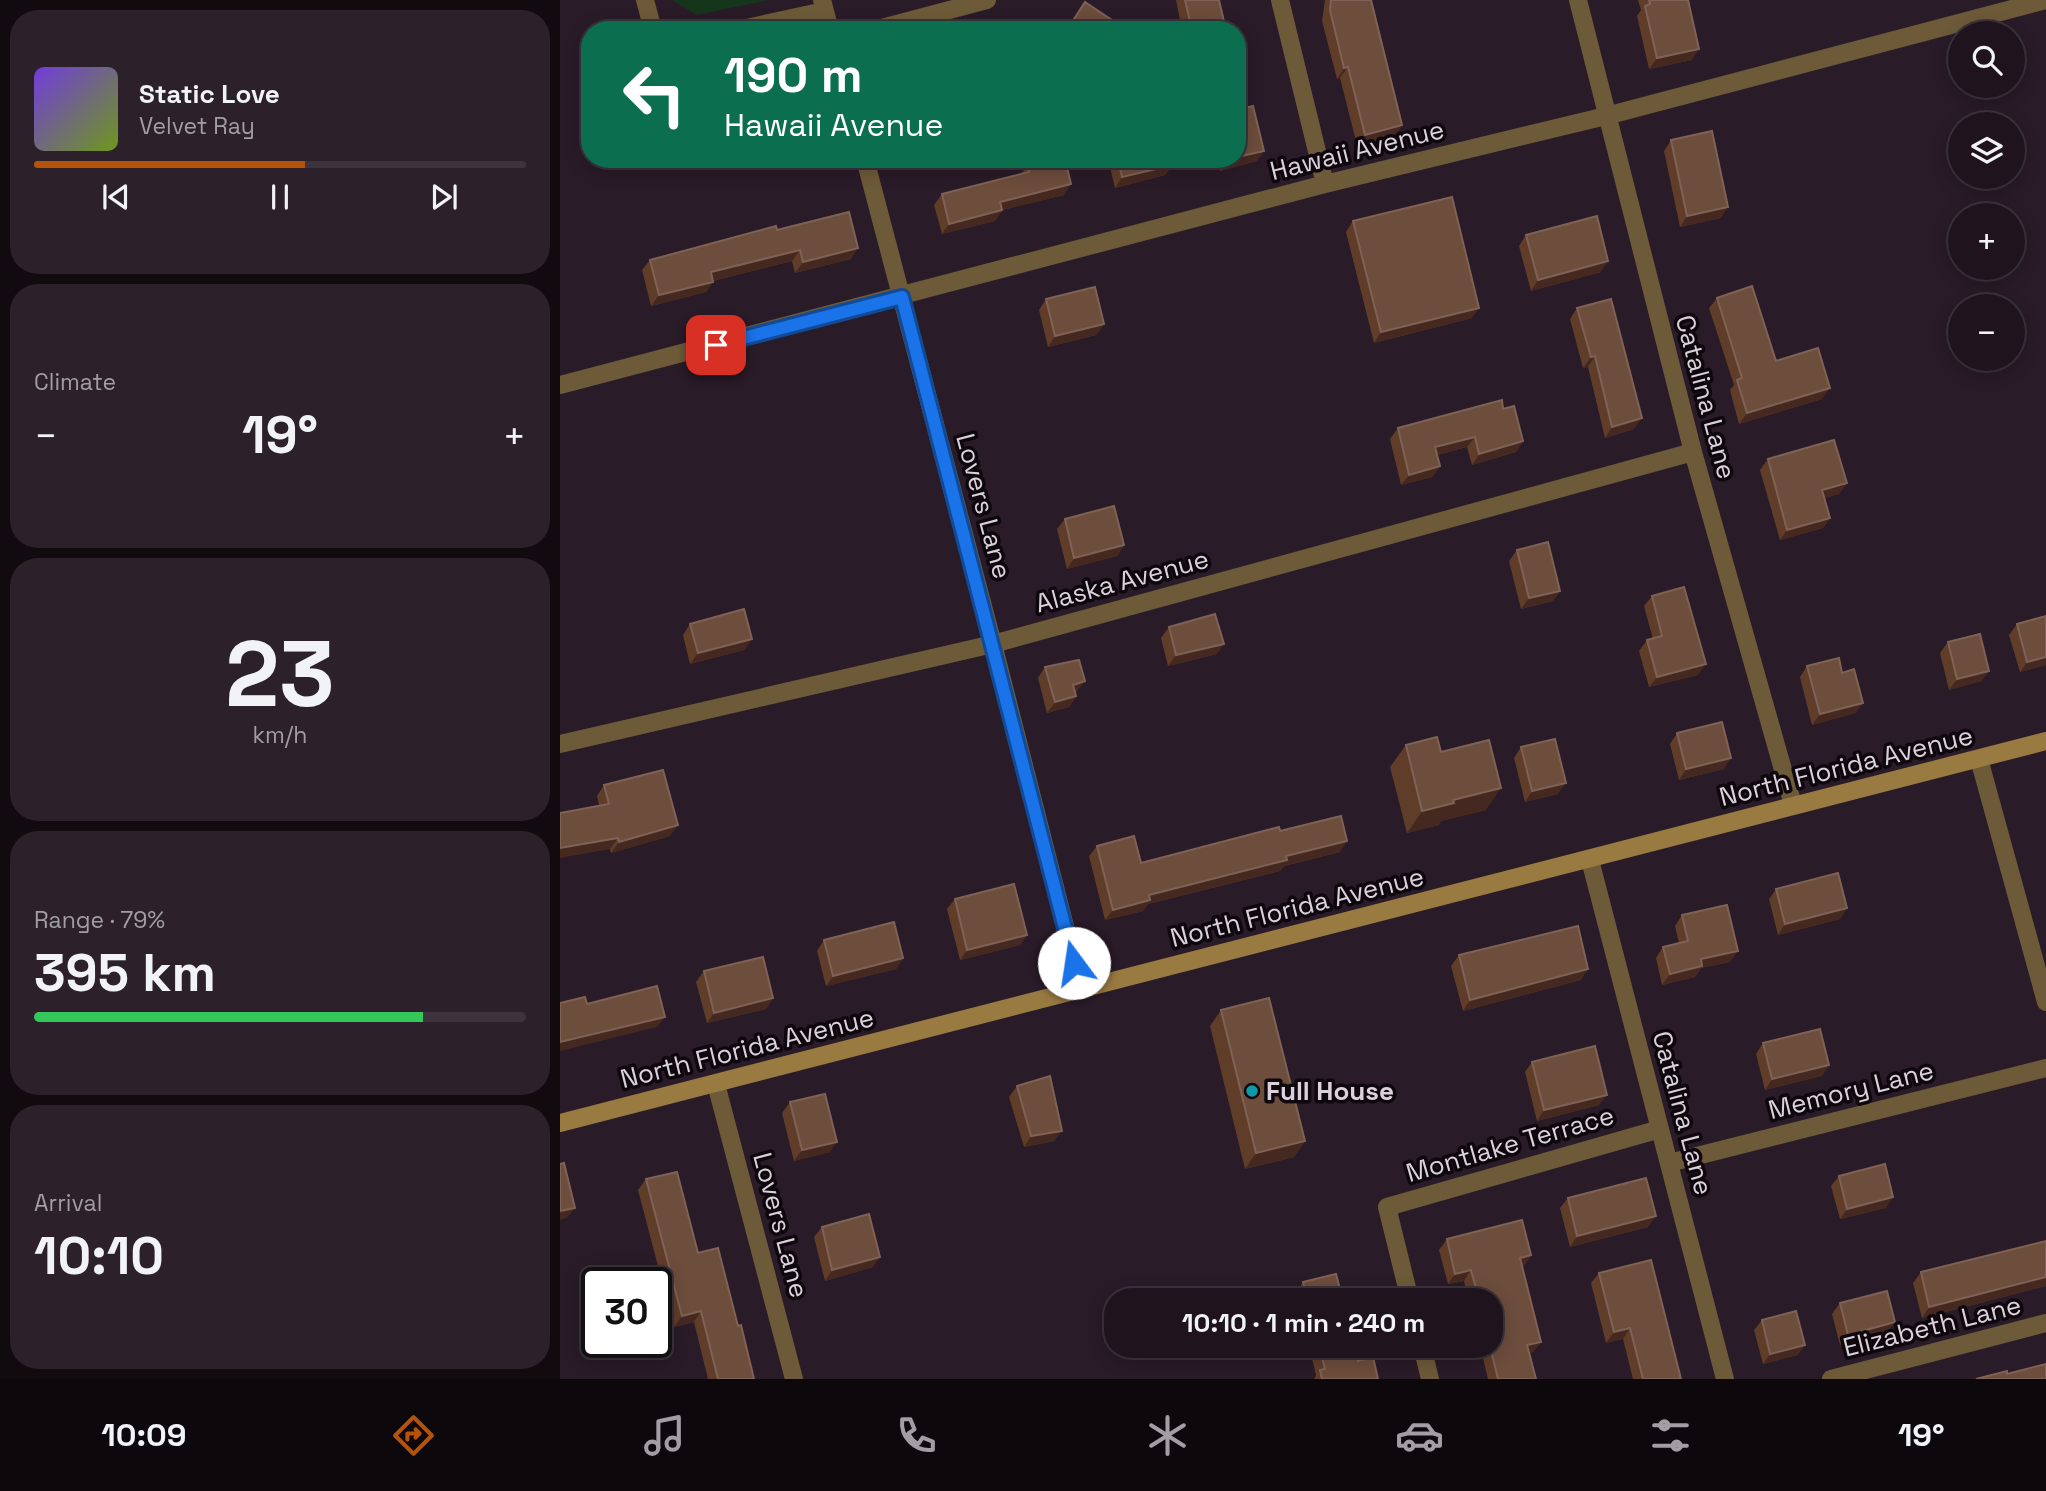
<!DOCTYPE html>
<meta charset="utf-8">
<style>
body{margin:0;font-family:"Space Grotesk",sans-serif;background:#2c212b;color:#f1f3f6;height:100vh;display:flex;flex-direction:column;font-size:26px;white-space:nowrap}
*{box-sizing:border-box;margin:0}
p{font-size:23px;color:#a19ea4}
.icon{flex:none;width:38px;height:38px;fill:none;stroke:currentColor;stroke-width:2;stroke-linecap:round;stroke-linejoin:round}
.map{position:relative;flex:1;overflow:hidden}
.panel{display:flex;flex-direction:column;gap:10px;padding:10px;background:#110b10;width:560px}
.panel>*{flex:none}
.top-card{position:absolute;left:21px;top:21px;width:665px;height:147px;border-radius:28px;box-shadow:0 4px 18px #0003,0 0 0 2px #3c333c;background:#0b6e4f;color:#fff;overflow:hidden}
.buttons{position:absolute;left:1388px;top:21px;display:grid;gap:14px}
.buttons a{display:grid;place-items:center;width:77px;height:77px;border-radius:50%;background:#1f141e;box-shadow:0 4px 18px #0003,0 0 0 2px #3c333c;font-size:35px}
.speed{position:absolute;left:21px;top:1267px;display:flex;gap:14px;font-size:35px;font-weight:700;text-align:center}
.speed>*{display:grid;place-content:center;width:91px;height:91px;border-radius:50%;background:#1f141e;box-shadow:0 4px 18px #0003,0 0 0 2px #3c333c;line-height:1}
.speed .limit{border:4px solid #111;border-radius:10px;background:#fff;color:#111}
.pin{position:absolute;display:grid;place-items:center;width:60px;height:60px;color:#fff;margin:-30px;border-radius:14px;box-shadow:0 4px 10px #0006}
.me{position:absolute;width:77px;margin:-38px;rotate:346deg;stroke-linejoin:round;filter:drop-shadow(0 0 5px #0008)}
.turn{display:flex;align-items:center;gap:24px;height:147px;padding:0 28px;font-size:32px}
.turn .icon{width:91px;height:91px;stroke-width:2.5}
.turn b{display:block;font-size:49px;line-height:60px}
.big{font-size:52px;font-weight:700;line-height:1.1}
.panel .tile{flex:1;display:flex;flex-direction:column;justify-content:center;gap:10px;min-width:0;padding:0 24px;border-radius:28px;background:#2c212b}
.panel .dial{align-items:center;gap:0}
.dial b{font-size:91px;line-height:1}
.song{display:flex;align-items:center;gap:21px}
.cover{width:84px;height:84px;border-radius:10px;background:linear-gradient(135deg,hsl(260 70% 55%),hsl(80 70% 35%))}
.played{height:7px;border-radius:4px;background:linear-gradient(90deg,#b45309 55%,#3c333c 55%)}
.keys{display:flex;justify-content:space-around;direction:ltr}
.heat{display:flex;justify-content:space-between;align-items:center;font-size:38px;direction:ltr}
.charge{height:10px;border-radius:5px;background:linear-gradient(90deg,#34c759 79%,#3c333c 0)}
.trip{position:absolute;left:544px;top:1288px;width:399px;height:70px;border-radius:28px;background:#1f141e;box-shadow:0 4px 18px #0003,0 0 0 2px #3c333c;font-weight:700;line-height:70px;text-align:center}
.tab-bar{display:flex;height:112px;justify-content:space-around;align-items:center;background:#0c080c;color:#a19ea4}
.tab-bar .icon{width:49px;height:49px}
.tab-bar .selected{color:#b45309}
.tab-bar b{font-size:32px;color:#f1f3f6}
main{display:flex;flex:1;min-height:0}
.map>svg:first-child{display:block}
.green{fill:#16361c}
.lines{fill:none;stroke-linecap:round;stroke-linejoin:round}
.street{stroke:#6d5a38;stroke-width:18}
.secondary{stroke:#997a41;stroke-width:18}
.wall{fill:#603d29}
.shaded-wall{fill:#452921}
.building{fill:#6d4d3c;stroke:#7f6255;stroke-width:2}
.route-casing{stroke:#114b97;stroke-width:18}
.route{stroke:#1a73e8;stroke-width:12}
.culture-dot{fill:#0f9aa8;stroke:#0e080e;stroke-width:2.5}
.labels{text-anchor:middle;stroke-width:7;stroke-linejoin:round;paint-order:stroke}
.street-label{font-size:26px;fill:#dbd1da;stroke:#0e080e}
.poi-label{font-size:26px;font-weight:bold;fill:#dbd1da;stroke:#0e080e;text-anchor:start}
</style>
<main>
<section class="panel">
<div class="tile">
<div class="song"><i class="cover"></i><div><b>Static Love</b><p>Velvet Ray</p></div></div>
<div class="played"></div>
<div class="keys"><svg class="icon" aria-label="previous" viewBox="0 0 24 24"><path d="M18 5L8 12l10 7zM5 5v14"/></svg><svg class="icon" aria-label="pause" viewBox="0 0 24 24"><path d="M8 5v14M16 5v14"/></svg><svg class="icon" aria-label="next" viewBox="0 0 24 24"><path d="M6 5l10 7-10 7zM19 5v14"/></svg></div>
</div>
<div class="tile"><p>Climate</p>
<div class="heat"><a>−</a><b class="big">19°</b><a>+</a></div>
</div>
<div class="tile dial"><b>23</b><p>km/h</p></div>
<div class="tile"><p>Range · 79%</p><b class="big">395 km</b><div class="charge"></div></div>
<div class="tile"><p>Arrival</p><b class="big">10:10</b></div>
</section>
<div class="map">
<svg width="1486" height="1379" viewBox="0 0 1486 1379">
<rect width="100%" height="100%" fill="#291b28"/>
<path class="green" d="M112,0H209L137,15Z"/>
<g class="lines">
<path class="street" d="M85,0L93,30
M262,0L270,30
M720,0L765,184
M1018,0L1133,452L1233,805
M177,30L264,11
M314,30L427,0
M305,159L433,644L521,989
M0,385L765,184L1046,116L1486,0
M0,744L433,644L1133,452
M1419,759L1486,1002
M1030,860L1165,1379
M156,1084L234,1379
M1109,1163L1486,1068
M850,1300L827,1207L1100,1129
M862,1346L870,1379
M1271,1379L1486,1323"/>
<path class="secondary" d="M0,1123L1486,741"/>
</g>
<path class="wall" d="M616,0H659L666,30H622Z
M765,0H811L842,125L835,136L797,145L780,78L777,79L762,21Z
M1078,0H1128L1132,60L1089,69L1077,16L1081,10Z
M685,108L697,161L660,171L657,159H677Z
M1111,140L1161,218L1120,227L1104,151Z
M548,159H611L613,165L605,175L555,188Z
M467,166L504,195L442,210L435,221L382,234L374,205L382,194L461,174Z
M793,221L912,318L814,343L786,232Z
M217,230L291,259L235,273L232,261L153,281L146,292L91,306L82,270L90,260Z
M966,235L1041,272L971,291L959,246Z
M1157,298L1216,361L1262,399L1179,424L1170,390L1174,385L1149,308Z
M486,299L544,324L536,335L488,347L479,310Z
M1017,308L1074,429L1045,438L1028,367L1023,368L1010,319Z
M943,409L963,441L956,452L912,465L907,447L877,455L880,466L872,477L841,485L830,439L838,428Z
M1208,459L1287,483L1279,494L1264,498L1270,518L1263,528L1220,540L1200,470Z
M505,519L564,545L557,556L507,569L497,529Z
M957,550L1000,591L993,601L961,609L949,561Z
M1092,596L1138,675L1089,687L1079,651L1087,640L1093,639L1084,606Z
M130,624L192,639L184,650L130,664L123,635Z
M1457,624L1486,665L1460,672L1449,635Z
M609,627L657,654L608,666L601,638Z
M1388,642L1429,671L1421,681L1389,690L1380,653Z
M1247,666L1282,673L1303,703L1295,713L1252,725L1240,677Z
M485,667L517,691L515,692L516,696L509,707L487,713L478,678Z
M1117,733L1164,769L1119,780L1110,744Z
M846,745L881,752L926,810L881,821L879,825L847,833L830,767Z
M961,747L998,794L965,802L954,758Z
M44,785L110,836L51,853L37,796Z
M720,831L780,852L724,866L720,871L588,904L583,911L545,920L529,856L537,846L581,863Z
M1216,889L1287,908L1280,919L1218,935L1209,899Z
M395,899L467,935L460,945L400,960L387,909Z
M1122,915L1170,962L1141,968L1135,977L1102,985L1096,958L1103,947L1119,943L1115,926Z
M264,940L343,958L336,969L266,986L257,951Z
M899,955L1021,980L903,1011L891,966Z
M144,971L213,998L206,1009L147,1023L136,982Z
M661,1010L745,1141L734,1157L685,1169L650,1026Z
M1203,1043L1269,1065L1262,1076L1205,1090L1196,1054Z
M972,1062L1039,1105L977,1121L965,1072Z
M457,1086L494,1141L464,1147L449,1097Z
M230,1102L270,1152L234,1161L222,1113Z
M1279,1176L1326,1208L1280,1219L1271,1186Z
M86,1179L138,1253L194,1379H148L134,1322L114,1327L78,1190Z
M1008,1198L1088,1227L1010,1247L1000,1208Z
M262,1227L313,1267L265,1281L254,1237Z
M887,1239L971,1255L964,1266H962L981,1342L973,1352L970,1353L976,1379H928L920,1346H931V1300H908L904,1281L888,1284L879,1250Z
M1486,1241V1286L1362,1318L1353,1283L1361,1272Z
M1039,1273L1121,1379H1073L1063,1339L1046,1343L1031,1283Z
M743,1282L783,1300H738L736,1293Z
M1280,1303L1327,1333L1280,1345L1272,1314Z
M1202,1320L1245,1345L1237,1355L1203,1364L1194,1330Z
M749,1346H794L798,1361L818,1379H754L756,1375Z"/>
<path class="shaded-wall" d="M1139,49L1132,60L1089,69L1097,58Z
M788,67L780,78L777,79L784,68Z
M842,125L835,136L797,145L805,135Z
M704,151L697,161L660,171L667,160L677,159V157Z
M613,165L605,175L555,188L562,177Z
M511,184L504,195L442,210L435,221L382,234L389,224L440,202Z
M1168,207L1161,218L1120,227L1127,216Z
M298,248L291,259L235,273L243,262Z
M240,250L232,261L144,283L151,272Z
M1048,261L1041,272L971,291L978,280Z
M153,282L146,292L91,306L99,295Z
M919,308L912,318L814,343L821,332Z
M544,324L536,335L488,347L495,336Z
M1035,356L1028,367L1023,368L1031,357Z
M1270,388L1262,399L1179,424L1187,413Z
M1082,418L1074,429L1045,438L1052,427Z
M915,437L907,447L867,457L875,447Z
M963,441L956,452L912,465L919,454Z
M880,466L872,477L841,485L849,475Z
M1287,483L1279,494L1255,501L1262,490Z
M1270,518L1263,528L1220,540L1227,530Z
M564,545L557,556L507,569L514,558Z
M1000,591L993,601L961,609L969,598Z
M192,639L184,650L130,664L138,653Z
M664,644L657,654L608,666L616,655Z
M1486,657V665L1460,672L1467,662Z
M1146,664L1138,675L1089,687L1097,677Z
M1429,671L1421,681L1389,690L1397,679Z
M525,681L517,691L506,695L513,685Z
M516,696L509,707L487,713L495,702Z
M1303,703L1295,713L1252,725L1260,714Z
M1171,758L1164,769L1119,780L1126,769Z
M1006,783L998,794L965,802L972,791Z
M941,788L926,810L881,821L879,825L847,833L862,811L893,800Z
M118,825L110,836L51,853L59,842Z
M58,838L50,849L0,858V848Z
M787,841L780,852L724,866L720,871L588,904L583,911L545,920L553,910L589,895L726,856Z
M1287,908L1280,919L1218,935L1225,924Z
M467,935L460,945L400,960L407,950Z
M1178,951L1170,962L1141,968L1135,977L1102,985L1110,974L1141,959Z
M343,958L336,969L266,986L273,976Z
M1028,969L1021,980L903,1011L910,1000Z
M213,998L206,1009L147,1023L154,1013Z
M105,1017L97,1027L0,1051V1042Z
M1269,1065L1262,1076L1205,1090L1212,1079Z
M1047,1095L1039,1105L977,1121L984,1110Z
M502,1131L494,1141L464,1147L471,1136Z
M745,1141L734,1157L685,1169L696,1153Z
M277,1142L270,1152L234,1161L242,1150Z
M1333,1197L1326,1208L1280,1219L1287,1209Z
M15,1208L7,1218L0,1220V1211Z
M1096,1216L1088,1227L1010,1247L1017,1236Z
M971,1255L964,1266L952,1268L960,1258Z
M320,1257L313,1267L265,1281L272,1270Z
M911,1270L904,1281L888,1284L895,1274Z
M1486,1277V1286L1362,1318L1369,1307Z
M141,1311L134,1322L114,1327L122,1316Z
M1335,1322L1327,1333L1280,1345L1288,1335Z
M1070,1328L1063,1339L1046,1343L1054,1332Z
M981,1342L973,1352L960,1356L967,1345Z
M1245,1345L1237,1355L1203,1364L1210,1354Z"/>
<path class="building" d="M625,0H659L666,30H632Z
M771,0H811L842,125L805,135L788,67L784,68L770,10Z
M1089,0H1128L1139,49L1097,58L1085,6L1090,4Z
M525,2L555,22L550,30H507Z
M677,75L685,108L693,106L704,151L677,157Z
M1152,131L1168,207L1127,216L1111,140Z
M495,159H505L511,184L440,202L442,210L389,224L382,194L469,172L467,166Z
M558,159H611L613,165L562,177Z
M892,197L919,308L821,332L793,221Z
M289,212L298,248L243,262L240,250L151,272L153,282L99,295L90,260L216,226L217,230Z
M1037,216L1048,261L978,280L966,235Z
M1192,286L1216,361L1258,348L1270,388L1187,413L1177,380L1182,378L1157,298Z
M535,287L544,324L495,336L486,299Z
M1051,299L1082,418L1052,427L1035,356L1031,357L1017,308Z
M942,400L943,409L954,406L963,441L919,454L915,437L875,447L880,466L849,475L838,428Z
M1274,440L1287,483L1262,490L1270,518L1227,530L1208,459Z
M554,506L564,545L514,558L505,519Z
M988,542L1000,591L969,598L957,550Z
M1124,587L1146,664L1097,677L1087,640L1102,636L1092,596Z
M184,609L192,639L138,653L130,624Z
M655,614L664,644L616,655L609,627Z
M1486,616V657L1467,662L1457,624Z
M1420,634L1429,671L1397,679L1388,642Z
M1279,658L1282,673L1294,669L1303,703L1260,714L1247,666Z
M519,660L525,681L513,685L516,696L495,702L485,667Z
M1162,722L1171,758L1126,769L1117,733Z
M877,737L881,752L929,740L941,788L893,800L894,803L862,811L846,745Z
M995,739L1006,783L972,791L961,747Z
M103,770L118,825L59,842L58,838L0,848V813L49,804L44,785Z
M781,816L787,841L726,856L727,860L589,895L590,900L553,910L537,846L574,836L581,863L719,827L720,831Z
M1278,873L1287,908L1225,924L1216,889Z
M454,884L467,935L407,950L395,899Z
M1167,905L1178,951L1141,959L1142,966L1110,974L1103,947L1128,941L1122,915Z
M334,922L343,958L273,976L264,940Z
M1018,926L1028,969L910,1000L899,955Z
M203,957L213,998L154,1013L144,971Z
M97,986L105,1017L0,1042V1003L25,997L27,1004Z
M709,998L745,1141L696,1153L661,1010Z
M1260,1029L1269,1065L1212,1079L1203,1043Z
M1035,1046L1047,1095L984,1110L972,1062Z
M490,1076L502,1131L471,1136L457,1086Z
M265,1094L277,1142L242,1150L230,1102Z
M4,1163L15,1208L0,1211V1164Z
M1325,1164L1333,1197L1287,1209L1279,1176Z
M117,1172L138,1253L158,1248L178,1326L181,1325L194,1379H158L141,1311L122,1316L86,1179Z
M1086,1178L1096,1216L1017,1236L1008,1198Z
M309,1214L320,1257L272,1270L262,1227Z
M962,1220L971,1255L960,1258L981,1342L967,1345L976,1379H938L930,1346H931V1300H919L911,1270L895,1274L887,1239Z
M1486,1241V1277L1369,1307L1361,1272Z
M1091,1260L1121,1379H1083L1070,1328L1054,1332L1039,1273Z
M776,1274L783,1300H748L743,1282Z
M1327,1291L1335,1322L1288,1335L1280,1303Z
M1236,1311L1245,1345L1210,1354L1202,1320Z
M759,1346H794L798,1361L813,1357L818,1379H762L760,1370L765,1369Z
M1486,1364V1379H1416L1447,1371V1374Z"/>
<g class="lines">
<g class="route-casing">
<path id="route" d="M156,345L342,297L514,963"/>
</g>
<use href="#route" class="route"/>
</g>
<circle class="culture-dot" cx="692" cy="1091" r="7"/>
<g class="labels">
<g class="street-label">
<text transform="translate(797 150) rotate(-14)" y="9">Hawaii Avenue</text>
<text transform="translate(1146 397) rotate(75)" y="9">Catalina Lane</text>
<text transform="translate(424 506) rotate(75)" y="9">Lovers Lane</text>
<text transform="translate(562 581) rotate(-15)" y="9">Alaska Avenue</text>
<text transform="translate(1286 766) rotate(-14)" y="9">North Florida Avenue</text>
<text transform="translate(737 907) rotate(-14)" y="9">North Florida Avenue</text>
<text transform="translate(187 1048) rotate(-14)" y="9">North Florida Avenue</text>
<text transform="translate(1291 1090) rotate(-14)" y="9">Memory Lane</text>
<text transform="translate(1123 1113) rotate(75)" y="9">Catalina Lane</text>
<text transform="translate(950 1144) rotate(-16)" y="9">Montlake Terrace</text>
<text transform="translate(221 1225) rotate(75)" y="9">Lovers Lane</text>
<text transform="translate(1372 1326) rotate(-14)" y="9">Elizabeth Lane</text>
</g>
<g class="poi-label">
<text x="706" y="1100">Full House</text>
</g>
</g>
</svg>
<div class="buttons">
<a><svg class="icon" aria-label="search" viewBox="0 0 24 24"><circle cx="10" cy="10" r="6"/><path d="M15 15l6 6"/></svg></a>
<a><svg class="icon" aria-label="layers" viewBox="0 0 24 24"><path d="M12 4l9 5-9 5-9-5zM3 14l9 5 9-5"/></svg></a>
<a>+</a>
<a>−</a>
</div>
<div class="speed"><div class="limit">30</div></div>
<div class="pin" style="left:156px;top:345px;background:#d93025"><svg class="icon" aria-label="arrive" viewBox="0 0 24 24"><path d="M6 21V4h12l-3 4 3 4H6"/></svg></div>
<svg class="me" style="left:514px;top:963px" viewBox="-20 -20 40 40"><circle r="19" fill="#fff"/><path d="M0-13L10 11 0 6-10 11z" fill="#1a73e8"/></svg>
<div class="trip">10:10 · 1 min · 240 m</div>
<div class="top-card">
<div class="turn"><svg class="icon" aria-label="left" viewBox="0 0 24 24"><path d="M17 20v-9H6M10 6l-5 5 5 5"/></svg><div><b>190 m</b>Hawaii Avenue</div></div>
</div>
</div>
</main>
<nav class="tab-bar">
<b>10:09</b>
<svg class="icon selected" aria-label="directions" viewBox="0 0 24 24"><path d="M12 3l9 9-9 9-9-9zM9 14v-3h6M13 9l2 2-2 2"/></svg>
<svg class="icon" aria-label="music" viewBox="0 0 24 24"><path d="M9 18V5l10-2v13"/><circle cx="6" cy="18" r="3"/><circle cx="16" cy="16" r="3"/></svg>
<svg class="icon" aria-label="phone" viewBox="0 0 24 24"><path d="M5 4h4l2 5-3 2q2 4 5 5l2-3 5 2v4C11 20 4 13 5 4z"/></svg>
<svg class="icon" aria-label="climate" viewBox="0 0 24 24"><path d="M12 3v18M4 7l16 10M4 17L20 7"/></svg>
<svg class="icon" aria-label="car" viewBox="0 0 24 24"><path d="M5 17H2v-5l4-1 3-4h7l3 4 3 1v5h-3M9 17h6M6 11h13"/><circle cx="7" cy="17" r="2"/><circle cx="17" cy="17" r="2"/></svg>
<svg class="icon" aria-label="filters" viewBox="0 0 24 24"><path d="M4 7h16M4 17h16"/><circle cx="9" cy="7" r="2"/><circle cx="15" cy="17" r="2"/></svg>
<b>19°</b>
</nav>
